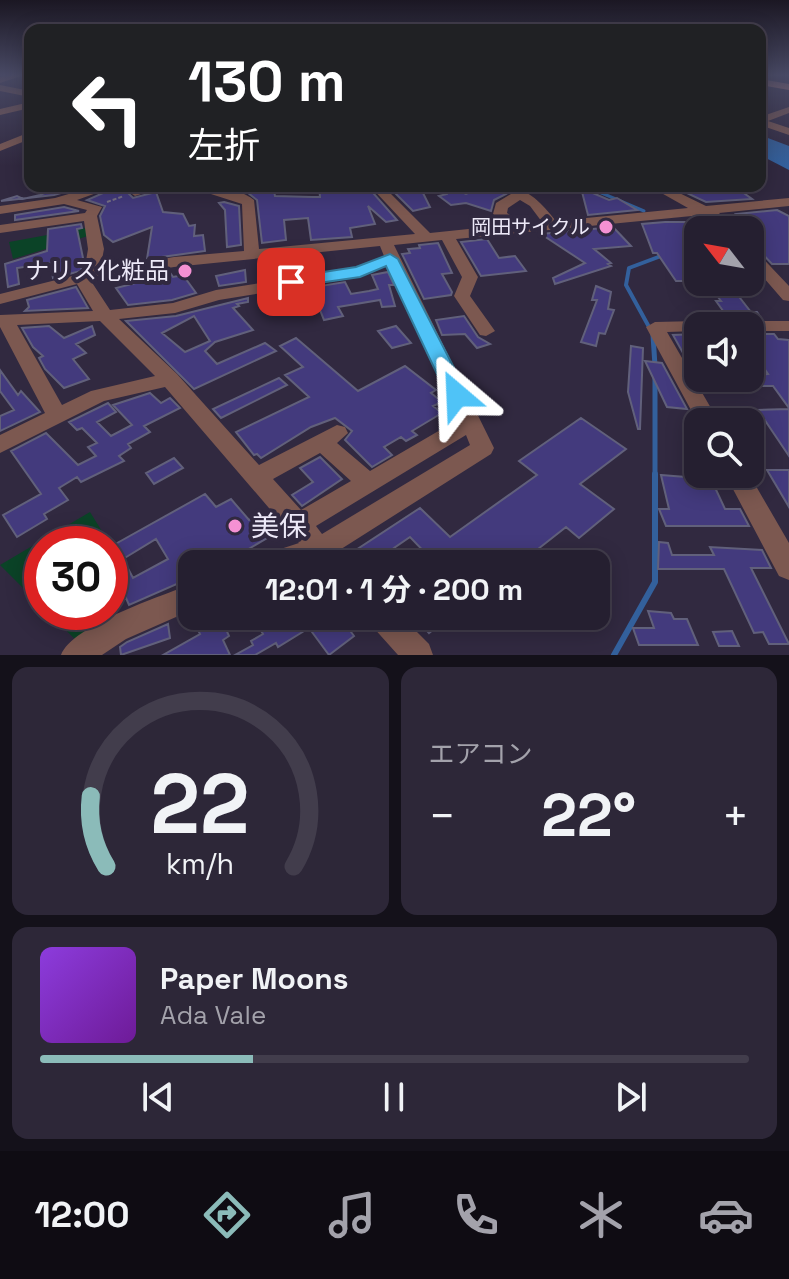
<!DOCTYPE html>
<html lang="ja">
<meta charset="utf-8">
<style>
body{margin:0;font-family:"Space Grotesk","Noto Sans JP",sans-serif;background:#2d2738;color:#f1f3f6;height:100vh;display:flex;flex-direction:column;font-size:30px;white-space:nowrap}
*{box-sizing:border-box;margin:0}
p{font-size:26px;color:#a3a2ab}
.icon{flex:none;width:44px;height:44px;fill:none;stroke:currentColor;stroke-width:2;stroke-linecap:round;stroke-linejoin:round}
.map{position:relative;height:655px;overflow:hidden}
.drawer{display:flex;flex-direction:column;gap:12px;padding:12px;background:#14111a;flex:1}
.drawer>*{flex:none}
.banner{position:absolute;left:24px;top:24px;width:742px;height:168px;border-radius:16px;box-shadow:0 4px 20px #0003,0 0 0 2px #423d4c;background:#202124;color:#fff;overflow:hidden}
.needle{width:52px;rotate:301deg}
.controls{position:absolute;left:684px;top:216px;display:grid;gap:16px}
.controls a{display:grid;place-items:center;width:80px;height:80px;border-radius:16px;background:#251f30;box-shadow:0 4px 20px #0003,0 0 0 2px #423d4c;font-size:40px}
.speed{position:absolute;left:24px;top:526px;display:flex;gap:16px;font-size:40px;font-weight:700;text-align:center}
.speed>*{display:grid;place-content:center;width:104px;height:104px;border-radius:50%;background:#251f30;box-shadow:0 4px 20px #0003,0 0 0 2px #423d4c;line-height:1}
.speed .limit{border:12px solid #d22;background:#fff;color:#111}
.pin{position:absolute;display:grid;place-items:center;width:68px;height:68px;color:#fff;margin:-34px;border-radius:16px;box-shadow:0 4px 12px #0006}
.me{position:absolute;width:88px;margin:-44px;rotate:334deg;stroke-linejoin:round;filter:drop-shadow(0 0 6px #0008)}
.turn{display:flex;align-items:center;gap:28px;height:168px;padding:0 32px;font-size:36px}
.turn .icon{width:104px;height:104px;stroke-width:2.5}
.turn b{display:block;font-size:56px;line-height:68px}
.big{font-size:60px;font-weight:700;line-height:1.1}
.drawer .card{flex:1;display:flex;flex-direction:column;justify-content:center;gap:12px;min-width:0;padding:0 28px;border-radius:16px;background:#2d2738}
.drawer .dial{align-items:center;gap:0}
.dial svg{height:208px;overflow:visible;fill:none;stroke:#423d4c;stroke-width:7;stroke-linecap:round;text-anchor:middle}
.dial text{fill:#f1f3f6;stroke:none}
.song{display:flex;align-items:center;gap:24px}
.cover{width:96px;height:96px;border-radius:12px;background:linear-gradient(135deg,hsl(270 70% 55%),hsl(280 70% 35%))}
.played{height:8px;border-radius:4px;background:linear-gradient(90deg,#8bbbb9 30%,#423d4c 30%)}
.keys{display:flex;justify-content:space-around;direction:ltr}
.heat{display:flex;justify-content:space-between;align-items:center;font-size:44px;direction:ltr}
.drawer .tiles{flex:1;display:grid;gap:12px;grid-template-columns:1fr 1fr}
.card:last-child{grid-column:span 2}
.trip{position:absolute;left:178px;top:550px;width:432px;height:80px;border-radius:16px;background:#251f30;box-shadow:0 4px 20px #0003,0 0 0 2px #423d4c;font-weight:700;line-height:80px;text-align:center}
.menu{display:flex;height:128px;justify-content:space-around;align-items:center;background:#0f0c13;color:#a3a2ab}
.menu .icon{width:56px;height:56px}
.menu .selected{color:#8bbbb9}
.menu b{font-size:36px;color:#f1f3f6}
.map>svg:first-child{display:block}
.green{fill:#0b4327}
.water{fill:#33609c}
.lines{fill:none;stroke-linecap:round;stroke-linejoin:round}
.stream-far3{stroke:#33609c;stroke-width:3}
.stream-far2{stroke:#33609c;stroke-width:4}
.stream-far1{stroke:#33609c;stroke-width:5}
.stream{stroke:#33609c;stroke-width:6}
.building{fill:#433a7d;stroke:#61607b;stroke-width:2;fill-rule:evenodd}
.path{stroke:#787286;stroke-width:2;stroke-dasharray:4 2;stroke-linecap:butt}
.minor{fill:#7c5850;fill-rule:evenodd}
.major{fill:#c88170;fill-rule:evenodd}
.route{fill:#4fc3f7;stroke:#337fa1;stroke-width:2}
.poi-dot{fill:#f491d3;stroke:#312940;stroke-width:3}
.labels{text-anchor:middle;stroke-width:8;stroke-linejoin:round;paint-order:stroke}
.far-poi-label{font-size:20px;fill:#ede9f8;stroke:#312940;text-anchor:end}
.poi-label{font-size:24px;fill:#ede9f8;stroke:#312940;text-anchor:end}
.near-poi-label{font-size:28px;fill:#ede9f8;stroke:#312940;text-anchor:start}
</style>
<div class="map">
<svg width="789" height="655" viewBox="0 0 789 655">
<rect width="100%" height="100%" fill="#312940"/>
<path class="green" d="M91,227L88,236L13,259L9,242Z
M90,512L123,565L110,573V544H42V607L0,565Z
M110,607L119,622L81,645L47,612H110Z"/>
<path class="water" d="M760,135L789,146V170L760,155Z"/>
<g class="lines">
<path class="stream-far3" d="M585,186L644,211"/>
<path class="stream-far2" d="M649,327L626,285L629,268L661,256"/>
<path class="stream-far1" d="M653,335L655,366
M655,379V476"/>
<path class="stream" d="M614,655L655,582V474"/>
</g>
<path class="building" d="M61,186L75,189L54,195L1,201L17,196L23,199L40,195Z
M119,186H136L126,191L133,198L156,192L163,212L183,214L189,226L195,225L194,236L203,235L205,251L147,259L152,227L113,242L104,235L100,216L105,206L87,200Z
M229,186H273L275,196L312,197H320L319,186H367L397,220L386,222L368,206L375,224L350,228L352,237L311,240L308,218L284,220L286,240L262,243L257,200L248,193Z
M448,186L466,194L484,186H497L506,194L494,200L491,211L466,203L451,205L439,196L447,194Z
M687,186H734L752,199L706,202L678,189Z
M581,188L609,200L617,198L637,210L588,215Z
M395,193H423L430,207L413,211Z
M224,202L239,206L241,245L227,247L225,210L219,203Z
M64,207L79,211L15,220V215Z
M777,210L789,216V264H772L757,248L750,245V230L736,214Z
M665,222H685L698,238V281H676L657,253H653L642,224Z
M81,224L82,228L77,229L83,258L81,271L53,278L50,263L17,268L19,284L8,287L5,264L47,251L48,229Z
M613,227L631,246L594,249L611,263L608,264L611,266L555,284L553,278L585,263L541,234Z
M487,239L499,258L515,256L526,271L481,276L461,242Z
M438,243L452,273L442,274L452,292L451,295L424,299L402,254L410,253L408,249L420,248L419,245Z
M309,261L315,271L264,279L263,266L271,264L273,268Z
M245,270L246,282L219,286L216,276Z
M388,272L394,285H389L395,306L382,307L380,300L338,307L343,316L324,320L314,295L265,298V295L345,282L351,294L369,291L378,289L372,275Z
M171,274L173,277L183,275L196,293L172,300L128,305L116,288Z
M708,284H729L751,312H757L761,318H739L731,322L716,301H721Z
M596,286L611,292L608,309L614,310L605,334L599,333L596,346L581,342L597,300H592Z
M76,287L88,308L25,311L29,307L27,300Z
M248,298V302L237,304L239,306L233,308L253,330L215,342L205,351L217,364L265,343L276,351L194,389L126,321L176,316ZM194,316L210,341L185,352L162,333Z
M464,316L478,337L490,344L477,348L465,334L442,335L436,320Z
M49,326L64,338L92,326L95,335L76,344L86,353L73,359L89,379L64,388L45,369L39,358L43,356L33,347L22,328Z
M396,326L411,343L392,348L378,331Z
M698,334V380L673,335Z
M750,334H774L778,339L789,340V408L773,386H750V376L768,374L750,348Z
M296,338L358,391L405,366L436,390L431,393L442,402L433,406L442,413L412,431L417,435L406,441L401,437L384,447L392,455L372,467L345,440L352,431L335,418L311,427L261,458L257,454L254,455L236,432L309,397L285,375L303,367L280,346Z
M631,346L643,348L640,429H638L628,392Z
M645,361L662,363L687,409L667,407Z
M0,370L18,395L21,391L40,412L0,431V416L14,410L0,391Z
M279,378L287,385L221,418L213,409Z
M150,393L161,403L170,398L180,408L144,426L150,432L128,444L131,448L119,456L124,461L81,482L77,477L59,488L68,500L44,514L47,519L17,537L3,515L41,494L11,451L46,433L78,465L96,456L88,447L97,443L82,428L77,430L69,422L108,403L116,412L97,422L111,436L132,425L113,405Z
M789,409V456L758,410Z
M581,418L626,449L580,484L614,509L579,538L566,527L519,564H436L410,537L394,548L409,564H369L356,550L420,508L450,537L537,475L519,461Z
M320,457L342,479L302,506L292,495L313,482L300,468Z
M174,458L183,468L154,484L146,473Z
M767,470H789V507Z
M661,475L711,479L725,509H740L749,526H666L659,509H669Z
M205,494L216,507L231,499L249,520L258,515L274,534L223,564H184L190,575L186,580L129,605L126,598L110,607V547ZM156,539L168,559L133,578L123,559Z
M659,542L668,543L672,555H714L710,547L762,550L771,568H751L789,644H769L763,632L754,633L724,569H658Z
M648,611L671,613L674,619H687L698,645H639L633,628H654Z
M209,616L211,620L220,616L229,636L223,640L230,655H163L200,634L195,624Z
M252,616H339L354,636L329,655L309,628L278,647L276,643L255,655H235L253,645L251,641L263,634Z
M414,616H450L429,633Z
M168,624L170,638L121,655L120,647L127,642Z
M732,631L739,646H719L713,632Z"/>
<g class="lines">
<path class="path" d="M107,202L124,196"/>
<path class="minor" d="M11,75H24L0,83V77Z
M0,85L30,91V97L0,91Z
M30,102V108L0,115V109Z
M789,107V113L768,121L789,128V135L760,125V117Z
M30,132V139L0,151V144Z
M96,186H116L77,200L102,207L97,216L104,249L100,270L174,257L244,251L242,204L186,186C207,186 237,186 254,200L259,249L415,234L370,186H383L430,233L507,225L493,214L496,203L511,194L500,186C526,186 540,201 556,221L688,208L649,186H665L706,206L789,198V206L719,213L737,230H722L714,221L702,215L456,239L478,277L470,296L495,331L486,336L480,335L454,296L462,277L442,240L394,245L494,448L491,454L338,551L346,564L314,562L255,564L259,556L299,543L165,387L104,401L0,453V435L45,413L0,327V315L93,311L77,284L0,304V294L84,273L88,249L84,221L0,233V225L85,213L87,210L64,204L0,214V206L55,198ZM520,200L530,206L542,222L524,224L507,213L508,208ZM380,246L384,256L356,268L216,290L173,303L110,310L91,281L174,267ZM388,265L459,419L370,471L337,443L348,433L345,427L337,425L259,465L177,374L119,319L175,313L219,300L360,277ZM100,321L155,376L91,391L62,405L17,325ZM466,435L470,445L322,534L316,526ZM320,453L351,481L301,510L273,479Z
M144,186H166L135,196L129,192Z
M750,248L755,250L789,286V301L783,300L750,262Z
M698,321L707,326H698V331L667,332L719,422L698,423L646,327L655,322Z
M739,321H789V331H750V326H730Z
M725,474H749L789,543V580L779,576Z
M192,584V610L126,639L102,655H61C73,625 161,596 192,584Z
M368,616H401L429,644L433,655H398L372,626Z"/>
<path class="major" d="M760,79L789,84V90L760,85Z"/>
</g>
<linearGradient id="sky" x2="0" y2="1"><stop stop-color="#1b1723"/><stop offset="0.45" stop-color="#484964"/><stop offset="1" stop-color="#484964" stop-opacity="0"/></linearGradient>
<rect width="789" height="166" fill="url(#sky)"/>
<path class="route" d="M390,254L398,259L468,395L465,400L457,402L447,395L386,266L360,277L291,287L283,282L291,277L356,267Z"/>
<g class="poi-dot">
<circle cx="606" cy="227" r="8"/>
<circle cx="185" cy="271" r="8"/>
<circle cx="235" cy="526" r="8"/>
</g>
<g class="labels">
<g class="far-poi-label">
<text x="590" y="234">岡田サイクル</text>
</g>
<g class="poi-label">
<text x="169" y="279">ナリス化粧品</text>
</g>
<g class="near-poi-label">
<text x="251" y="536">美保</text>
</g>
</g>
</svg>
<div class="controls">
<a><svg class="needle" viewBox="-14 -14 28 28"><path d="M0-13l5 13h-10z" fill="#e53935"/><path d="M0 13l5-13h-10z" fill="#a3a2ab"/></svg></a>
<a><svg class="icon" aria-label="sound" viewBox="0 0 24 24"><path d="M4 9h4l5-4v14l-5-4H4zM17 9q2 3 0 6"/></svg></a>
<a><svg class="icon" aria-label="search" viewBox="0 0 24 24"><circle cx="10" cy="10" r="6"/><path d="M15 15l6 6"/></svg></a>
</div>
<div class="speed"><div class="limit">30</div></div>
<div class="pin" style="left:291px;top:282px;background:#d93025"><svg class="icon" aria-label="arrive" viewBox="0 0 24 24"><path d="M6 21V4h12l-3 4 3 4H6"/></svg></div>
<svg class="me" style="left:457px;top:395px" viewBox="-20 -20 40 40"><path d="M0-17L14 15 0 8-14 15z" fill="#4fc3f7" stroke="#fff" stroke-width="4"/></svg>
<div class="trip">12:01 · 1 分 · 200 m</div>
<div class="banner">
<div class="turn"><svg class="icon" aria-label="left" viewBox="0 0 24 24"><path d="M17 20v-9H6M10 6l-5 5 5 5"/></svg><div><b>130 m</b>左折</div></div>
</div>
</div>
<section class="drawer">
<div class="tiles">
<div class="card dial"><svg viewBox="0 0 100 80">
<path d="M14 69A42 42 0 1 1 86 69"/>
<path d="M14 69A42 42 0 0 1 8 42" stroke="#8bbbb9"/>
<text x="50" y="56" font-size="32" font-weight="700">22</text>
<text x="50" y="72" font-size="11">km/h</text>
</svg></div>
<div class="card"><p>エアコン</p>
<div class="heat"><a>−</a><b class="big">22°</b><a>+</a></div>
</div>
<div class="card">
<div class="song"><i class="cover"></i><div><b>Paper Moons</b><p>Ada Vale</p></div></div>
<div class="played"></div>
<div class="keys"><svg class="icon" aria-label="previous" viewBox="0 0 24 24"><path d="M18 5L8 12l10 7zM5 5v14"/></svg><svg class="icon" aria-label="pause" viewBox="0 0 24 24"><path d="M8 5v14M16 5v14"/></svg><svg class="icon" aria-label="next" viewBox="0 0 24 24"><path d="M6 5l10 7-10 7zM19 5v14"/></svg></div>
</div>
</div>
</section>
<nav class="menu">
<b>12:00</b>
<svg class="icon selected" aria-label="directions" viewBox="0 0 24 24"><path d="M12 3l9 9-9 9-9-9zM9 14v-3h6M13 9l2 2-2 2"/></svg>
<svg class="icon" aria-label="music" viewBox="0 0 24 24"><path d="M9 18V5l10-2v13"/><circle cx="6" cy="18" r="3"/><circle cx="16" cy="16" r="3"/></svg>
<svg class="icon" aria-label="phone" viewBox="0 0 24 24"><path d="M5 4h4l2 5-3 2q2 4 5 5l2-3 5 2v4C11 20 4 13 5 4z"/></svg>
<svg class="icon" aria-label="climate" viewBox="0 0 24 24"><path d="M12 3v18M4 7l16 10M4 17L20 7"/></svg>
<svg class="icon" aria-label="car" viewBox="0 0 24 24"><path d="M5 17H2v-5l4-1 3-4h7l3 4 3 1v5h-3M9 17h6M6 11h13"/><circle cx="7" cy="17" r="2"/><circle cx="17" cy="17" r="2"/></svg>
</nav>
